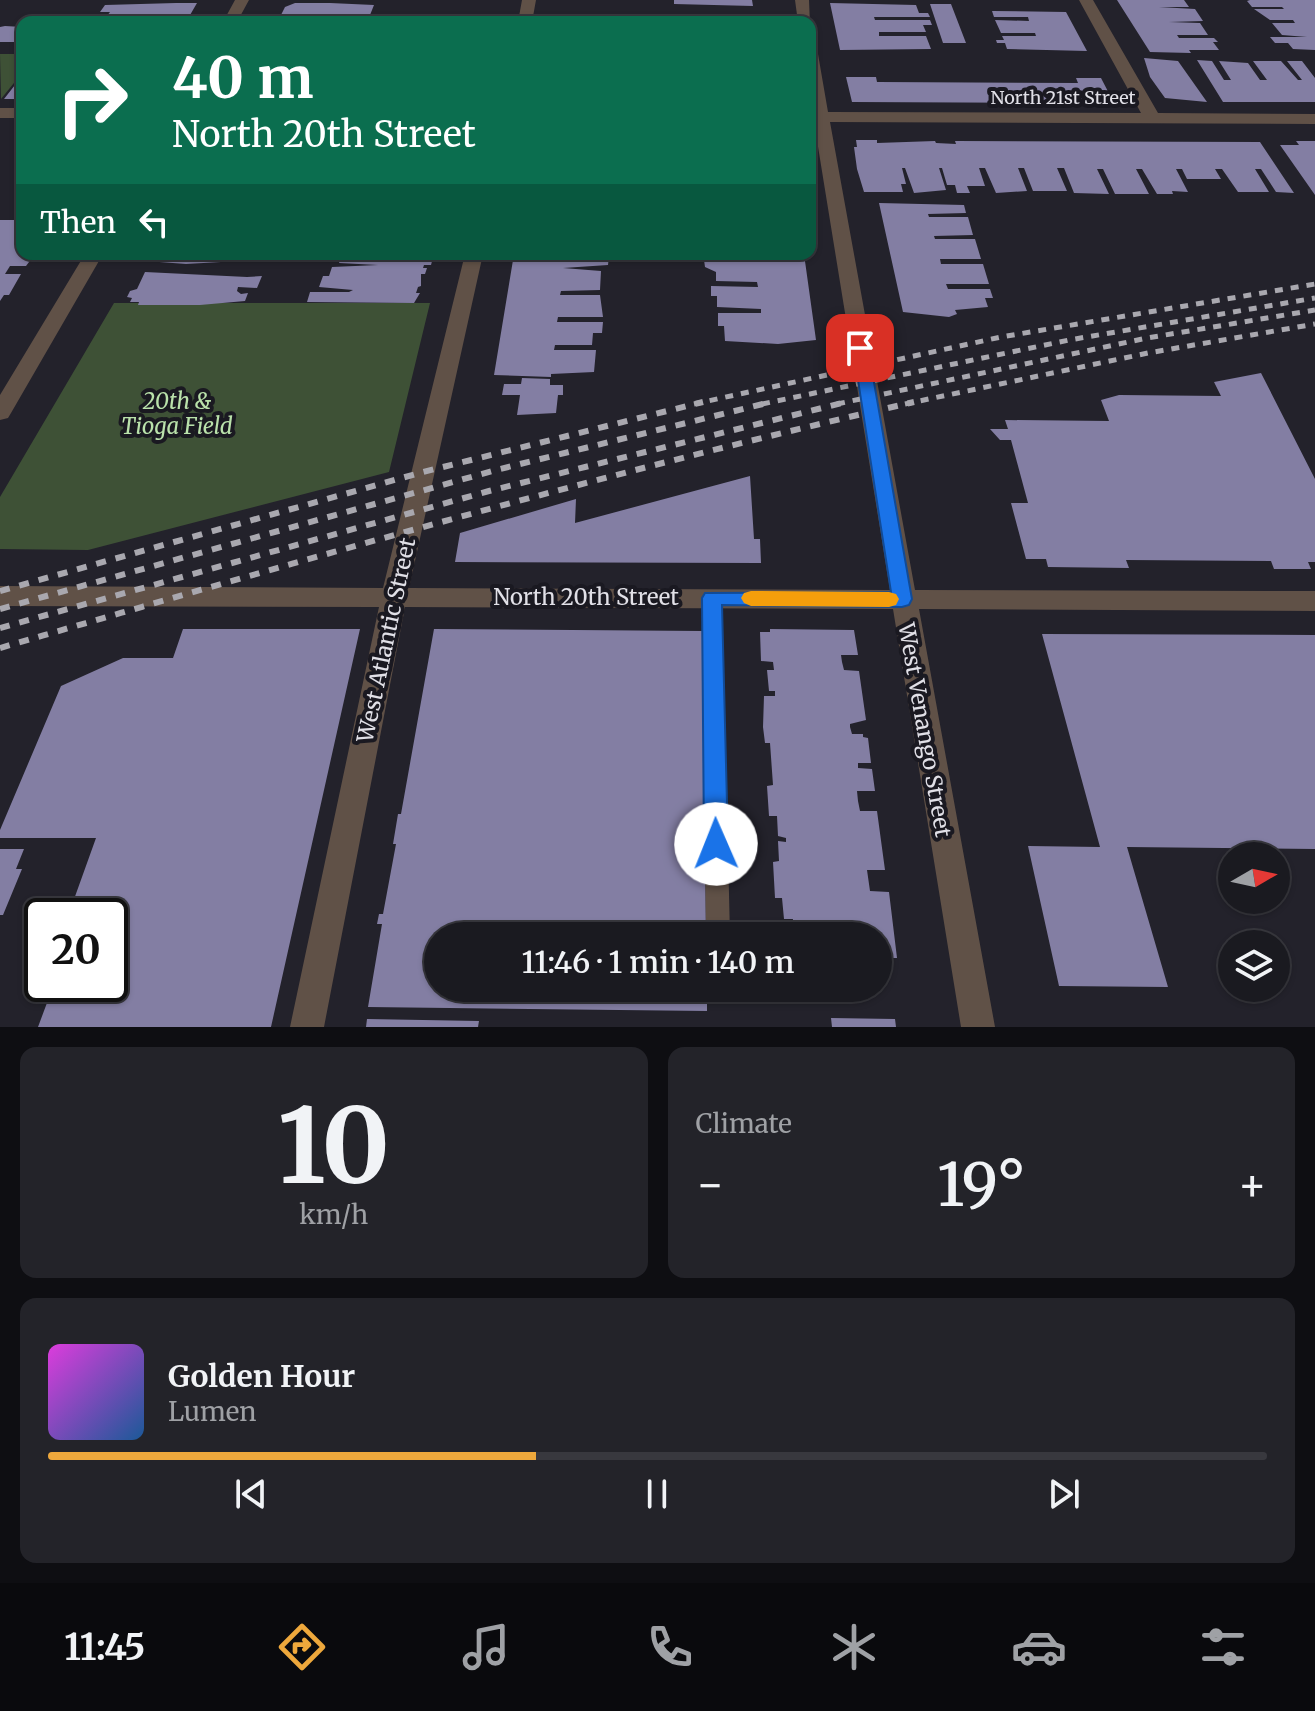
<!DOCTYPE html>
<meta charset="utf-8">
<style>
body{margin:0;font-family:Merriweather,serif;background:#232329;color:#f1f3f6;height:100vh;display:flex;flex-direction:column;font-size:30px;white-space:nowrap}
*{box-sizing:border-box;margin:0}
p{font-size:26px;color:#9fa1a5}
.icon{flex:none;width:44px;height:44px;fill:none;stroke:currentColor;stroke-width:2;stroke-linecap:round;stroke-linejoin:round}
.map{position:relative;height:1027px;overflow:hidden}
.drawer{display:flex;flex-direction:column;gap:20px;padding:20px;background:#0e0e12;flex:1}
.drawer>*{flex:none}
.guide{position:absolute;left:16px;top:16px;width:800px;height:244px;border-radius:16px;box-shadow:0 2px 6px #0004,0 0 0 2px #38383e;background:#0b6e4f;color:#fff;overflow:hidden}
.needle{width:52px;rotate:81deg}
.fabs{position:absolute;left:1218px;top:842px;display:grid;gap:16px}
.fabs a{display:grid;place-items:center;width:72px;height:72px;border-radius:50%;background:#1a1a20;box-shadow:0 2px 6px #0004,0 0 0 2px #38383e;font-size:40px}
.speed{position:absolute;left:24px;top:898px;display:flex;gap:16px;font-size:40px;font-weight:700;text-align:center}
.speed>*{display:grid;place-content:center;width:104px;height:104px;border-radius:50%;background:#1a1a20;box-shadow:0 2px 6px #0004,0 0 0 2px #38383e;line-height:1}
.speed .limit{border:4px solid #111;border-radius:12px;background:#fff;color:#111}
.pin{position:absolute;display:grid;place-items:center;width:68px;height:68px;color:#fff;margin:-34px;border-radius:16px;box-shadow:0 4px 12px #0006}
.me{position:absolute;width:88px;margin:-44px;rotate:359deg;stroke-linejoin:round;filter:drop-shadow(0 0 6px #0008)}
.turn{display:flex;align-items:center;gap:28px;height:168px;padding:0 24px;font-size:36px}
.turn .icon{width:104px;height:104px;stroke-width:2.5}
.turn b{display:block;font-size:56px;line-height:68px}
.then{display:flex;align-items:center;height:76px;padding:0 24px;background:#0003;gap:16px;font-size:30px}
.big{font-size:60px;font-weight:600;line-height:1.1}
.drawer .card{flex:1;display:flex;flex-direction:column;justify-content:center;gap:12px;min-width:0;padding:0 28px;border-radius:16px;background:#232329}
.drawer .dial{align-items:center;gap:0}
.dial b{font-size:104px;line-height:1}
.song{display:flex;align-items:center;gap:24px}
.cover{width:96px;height:96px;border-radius:12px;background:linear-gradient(135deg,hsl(300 70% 55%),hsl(210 70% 35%))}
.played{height:8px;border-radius:4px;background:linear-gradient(90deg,#eea83c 40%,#38383e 40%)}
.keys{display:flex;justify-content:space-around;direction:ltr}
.heat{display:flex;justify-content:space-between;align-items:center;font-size:44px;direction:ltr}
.drawer .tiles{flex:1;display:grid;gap:20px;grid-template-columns:1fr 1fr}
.card:last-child{grid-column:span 2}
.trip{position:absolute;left:424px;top:922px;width:468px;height:80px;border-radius:40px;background:#1a1a20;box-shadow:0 2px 6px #0004,0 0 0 2px #38383e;font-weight:600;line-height:80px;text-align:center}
.tab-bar{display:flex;height:128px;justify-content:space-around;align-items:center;background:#0a0a0d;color:#9fa1a5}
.tab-bar .icon{width:56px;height:56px}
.tab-bar .selected{color:#eea83c}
.tab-bar b{font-size:36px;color:#f1f3f6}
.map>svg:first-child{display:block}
.green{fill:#3e5136}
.building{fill:#837ea3}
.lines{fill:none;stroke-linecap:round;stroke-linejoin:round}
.lane{fill:#605147;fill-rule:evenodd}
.street{fill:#605147;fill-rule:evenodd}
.rail-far1{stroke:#a9a8af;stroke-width:5;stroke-dasharray:8 8;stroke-linecap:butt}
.rail{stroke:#a9a8af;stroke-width:6;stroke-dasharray:10 10;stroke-linecap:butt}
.route{fill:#1a73e8;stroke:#114b97;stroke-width:2}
.slow{fill:#f59e0b}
.labels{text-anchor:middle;stroke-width:8;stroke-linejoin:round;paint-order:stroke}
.far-street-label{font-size:18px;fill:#e1e0e7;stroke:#1a1921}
.park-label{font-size:22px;font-style:italic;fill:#bae2ab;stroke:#1a1921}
.street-label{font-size:22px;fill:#e1e0e7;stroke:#1a1921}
</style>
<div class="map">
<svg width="1315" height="1027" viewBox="0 0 1315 1027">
<rect width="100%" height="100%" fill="#23222b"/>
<path class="green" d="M0,54H22V73L1,99Z
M114,303H430L389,472L88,550L0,549V497Z"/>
<path class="building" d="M674,0H752L753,6L674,4Z
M1117,0H1184L1189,7H1159L1195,9L1203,21L1169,22L1200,23L1208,35H1177L1179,38H1214L1218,42H1213L1219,50H1189L1191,53L1150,52Z
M1250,0H1315V50L1293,49L1288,43H1275L1270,37H1307L1282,35L1272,23H1295L1293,20H1270L1254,9H1284L1282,7H1252L1247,1Z
M176,3H197L186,22L104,20L110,12H100L105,5Z
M295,3H330L374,5L370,15L307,18L281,15L285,7Z
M830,3L916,5L919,13H928L930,17H874L875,20H930L932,25H923L926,32H879V36H926L931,49L840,50Z
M930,4H951L966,43H943Z
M992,11L1066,12L1087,51L1007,49L1005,43H997L996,40H1004L1002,36H1036L1035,33H1001L995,20L1029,21L1028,17H994Z
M5,26L22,27V42H0V27Z
M1144,58L1178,61L1207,102L1165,98L1150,77Z
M1197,60L1212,61L1224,80H1231L1219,61L1248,63L1260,80H1267L1253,61H1281L1298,80H1302L1287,61H1302L1315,78V102H1223Z
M22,76V99H4Z
M846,77H876L877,82L1078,83L1076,78H1101L1114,103L852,102Z
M856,140H877V143L935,141L936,143L956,144L955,141L1260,142L1294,193L1276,192L1261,169H1255L1269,192H1238L1222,169H1215L1221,179H1187L1182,169H1176L1188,192L1172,191L1173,194H1157L1142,169H1136L1149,194H1115L1103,169H1097L1109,194L1074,193L1064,168H1057L1067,191H1033L1024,168H1018L1027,191L996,193L985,168H979L985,186H967L970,193H957L955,185H947L942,168H939L946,190L914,193L905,168H902L906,184H901L903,192H864L857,169L854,147H857Z
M1296,141H1315V195L1280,145H1299Z
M879,203L964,205L966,213L928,214L929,217H968L973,235L934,236L935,239H975L981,259H940L941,264H983L989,284H946L948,289H990L993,298H985L988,307L955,310L957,314L949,317L903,312Z
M0,220H22V254H35L26,266H10L5,274H21L9,295H4L0,301Z
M150,254H274L272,259L186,264L146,261Z
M342,254H434L431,265H424L423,268H427L425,274H421V286L418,287L416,293H420L414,303L307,302L310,292H349L353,290L319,287L323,276H329L332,267L378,265L339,263Z
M514,254L609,256L608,265L563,268L601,271L600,290L561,291L560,295H600L603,317H558L557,322H603L602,333H593L592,345H555L554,350H596L594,372L551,374V377L494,375Z
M721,254H804L816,340L778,344L725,341L724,326H718V313H761V309L717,307V296H711V286L758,287L757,282L716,281V272L705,267L704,260L756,262L755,258L721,257Z
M145,272L247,277L262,276L257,288L238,287L237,291L241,294L248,293L245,301L200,305H138L139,302H130L132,298L127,297L130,291L137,289Z
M1261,373L1315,479V562H1308L1311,569H1274L1271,561L1126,560L1129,568L1048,567L1046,559H1026L1011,503H1028L1011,440H1000L990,429H1008L1005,420L1109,421L1101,400L1119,395L1221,396L1214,382Z
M522,378L550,379V385H563V395H558L556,413L517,415L520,395H502L504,384H521Z
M750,476L754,539H760L761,563L455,562L460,533L576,499L575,523Z
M183,629H360L271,1027H38L54,984H110V916H68L96,838H0V830L61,686L123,658H173Z
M434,629L703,631L706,936H438V988H707V1011L368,1007L382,924H377L379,914H383L396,844H393L398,814H401Z
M770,629L854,630L858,655H841L842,662L844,670L859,671L866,720L850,724V727L852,734H863V737L868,738L871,763H858V768L872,769L875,791H857L858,801L860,811H877L885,870H867L870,891L889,892L897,958H878V936H785L784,925L792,926L793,919H784L782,898H775L773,862L779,861L778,841L786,842V838L778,836L777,816H769L767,786L773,785L770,743H765L763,727L764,696H775V691H769L767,670H774L773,662L761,661L760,632H770Z
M1042,634L1315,635V849L1127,847L1168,987L1059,986L1028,846L1100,847Z
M0,849H24L16,869H22L3,915H0Z
M831,1018L895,1019L896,1027H832Z
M367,1019L479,1021L478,1027H366Z"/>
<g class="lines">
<path class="lane" d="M712,591L719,593L722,598L730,936H706L702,598L705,593Z"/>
<path class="street" d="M235,0H249L237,22H223Z
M522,0H536L532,22H518Z
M795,0H809L810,25V22H798Z
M1079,0H1093L1158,113L1315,114V124L830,122L915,590L1315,591V611L919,609L995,1027H961L893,609L405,607L324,1027H290L379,607L0,606V586L383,588L465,254H483L409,588L890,590L814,122H810V49L818,54L828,112L1141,113Z
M0,108H22V118H0Z
M85,254H103L11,413L8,418L0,420V395Z"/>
<path class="rail-far1" d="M694,404L1001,337L1315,284
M762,404L1069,340L1315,298
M837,404L1147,338L1315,310
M905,404L1148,353L1315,324"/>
<path class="rail" d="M0,591L423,472L703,402
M0,609L496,470L771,402
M0,628L489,491L846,402
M0,648C303,560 606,472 914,402"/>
</g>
<path class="route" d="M860,343L868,348L912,599L909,605L902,607L722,605L728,844L724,851L716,854L708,851L704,844L702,598L705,593L891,592L853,348Z"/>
<path class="slow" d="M751,591L889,592L896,594L899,599L896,605L889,607L751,606L744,603L741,598L744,593Z"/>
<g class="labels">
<g class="far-street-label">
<text x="1063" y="104">North 21st Street</text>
</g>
<g class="park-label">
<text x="177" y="409">20th &amp;<tspan x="177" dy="25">Tioga Field</tspan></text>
</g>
<g class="street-label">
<text x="586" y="605">North 20th Street</text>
<text transform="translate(386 640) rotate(-78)" y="8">West Atlantic Street</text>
<text transform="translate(925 730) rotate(80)" y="8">West Venango Street</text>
</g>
</g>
</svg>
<div class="fabs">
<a><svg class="needle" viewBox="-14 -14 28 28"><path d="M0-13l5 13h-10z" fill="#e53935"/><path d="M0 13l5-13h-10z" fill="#9fa1a5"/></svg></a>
<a><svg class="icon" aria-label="layers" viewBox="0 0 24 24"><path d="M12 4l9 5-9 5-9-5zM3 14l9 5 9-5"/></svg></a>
</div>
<div class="speed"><div class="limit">20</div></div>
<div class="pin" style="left:860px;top:348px;background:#d93025"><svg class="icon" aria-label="arrive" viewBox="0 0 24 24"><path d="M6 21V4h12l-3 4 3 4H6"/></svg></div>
<svg class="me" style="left:716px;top:844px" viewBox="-20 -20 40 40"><circle r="19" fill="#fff"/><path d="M0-13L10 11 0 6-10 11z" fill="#1a73e8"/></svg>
<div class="trip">11:46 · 1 min · 140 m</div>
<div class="guide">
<div class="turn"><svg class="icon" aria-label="right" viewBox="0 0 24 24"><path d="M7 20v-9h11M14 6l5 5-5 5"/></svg><div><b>40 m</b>North 20th Street</div></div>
<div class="then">Then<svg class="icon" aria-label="left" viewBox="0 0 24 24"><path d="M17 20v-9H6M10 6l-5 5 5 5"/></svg></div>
</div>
</div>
<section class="drawer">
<div class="tiles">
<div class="card dial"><b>10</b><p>km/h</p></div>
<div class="card"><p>Climate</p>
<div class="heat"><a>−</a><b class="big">19°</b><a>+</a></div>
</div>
<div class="card">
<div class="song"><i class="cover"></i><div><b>Golden Hour</b><p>Lumen</p></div></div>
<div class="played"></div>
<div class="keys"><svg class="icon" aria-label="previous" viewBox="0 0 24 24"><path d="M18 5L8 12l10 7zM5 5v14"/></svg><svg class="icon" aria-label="pause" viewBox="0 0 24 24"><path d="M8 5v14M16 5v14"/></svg><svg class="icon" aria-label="next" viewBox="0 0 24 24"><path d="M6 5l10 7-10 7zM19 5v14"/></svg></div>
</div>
</div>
</section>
<nav class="tab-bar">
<b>11:45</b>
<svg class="icon selected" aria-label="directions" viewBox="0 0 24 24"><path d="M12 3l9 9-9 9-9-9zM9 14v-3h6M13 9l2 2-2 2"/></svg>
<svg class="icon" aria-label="music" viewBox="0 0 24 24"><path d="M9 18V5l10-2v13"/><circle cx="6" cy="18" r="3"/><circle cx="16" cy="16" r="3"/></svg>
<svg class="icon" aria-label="phone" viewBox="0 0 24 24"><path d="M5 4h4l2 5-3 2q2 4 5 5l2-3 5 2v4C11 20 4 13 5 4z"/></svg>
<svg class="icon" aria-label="climate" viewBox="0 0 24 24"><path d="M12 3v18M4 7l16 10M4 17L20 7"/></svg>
<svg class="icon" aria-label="car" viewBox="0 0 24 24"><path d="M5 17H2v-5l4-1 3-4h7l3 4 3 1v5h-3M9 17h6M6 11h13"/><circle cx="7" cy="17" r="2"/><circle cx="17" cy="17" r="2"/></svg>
<svg class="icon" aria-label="filters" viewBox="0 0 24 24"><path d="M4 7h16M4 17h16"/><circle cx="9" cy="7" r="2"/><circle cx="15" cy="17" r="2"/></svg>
</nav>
